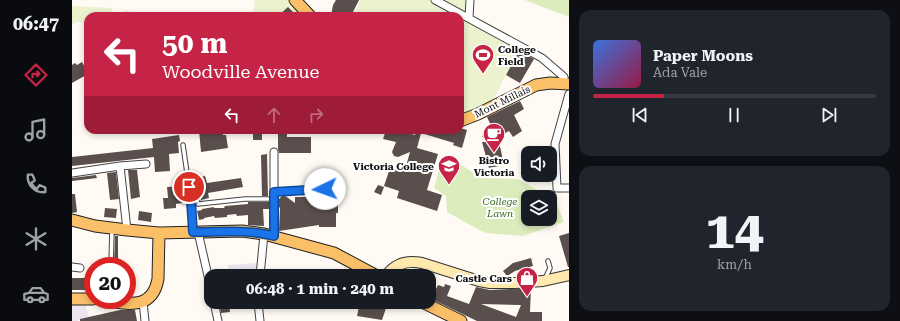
<!DOCTYPE html>
<meta charset="utf-8">
<style>
body{margin:0;font-family:"Roboto Serif",serif;background:#20242c;color:#f1f3f6;height:100vh;display:flex;flex-direction:column;font-size:15px;white-space:nowrap}
*{box-sizing:border-box;margin:0}
p{font-size:13px;color:#9ea1a6}
.icon{flex:none;width:22px;height:22px;fill:none;stroke:currentColor;stroke-width:2;stroke-linecap:round;stroke-linejoin:round}
.map{position:relative;flex:1;overflow:hidden}
.panel{display:flex;flex-direction:column;gap:10px;padding:10px;background:#0d0f14;width:331px}
.panel>*{flex:none}
.top-card{position:absolute;left:12px;top:12px;width:380px;height:122px;border-radius:12px;box-shadow:0 2px 6px #0003;background:#c62446;color:#fff;overflow:hidden}
.tools{position:absolute;left:449px;top:146px;display:grid;gap:8px}
.tools a{display:grid;place-items:center;width:36px;height:36px;border-radius:8px;background:#171b24;box-shadow:0 2px 6px #0003;font-size:20px}
.speed{position:absolute;left:12px;top:257px;display:flex;gap:8px;font-size:20px;font-weight:700;text-align:center}
.speed>*{display:grid;place-content:center;width:52px;height:52px;border-radius:50%;background:#171b24;box-shadow:0 2px 6px #0003;line-height:1}
.speed .limit{border:6px solid #d22;background:#fff;color:#111}
.pin{position:absolute;display:grid;place-items:center;width:34px;height:34px;color:#fff;margin:-17px;border:2px solid #fff;border-radius:50%;box-shadow:0 1px 4px #0007}
.me{position:absolute;width:44px;margin:-22px;rotate:267deg;stroke-linejoin:round;filter:drop-shadow(0 0 3px #0008)}
.turn{display:flex;align-items:center;gap:14px;height:84px;padding:0 12px;font-size:18px}
.turn .icon{width:52px;height:52px;stroke-width:2.5}
.turn b{display:block;font-size:28px;line-height:34px}
.lanes{display:flex;align-items:center;height:38px;padding:0 12px;background:#0003;justify-content:center;gap:20px;direction:ltr}
.lanes .off{opacity:.35}
.panel .card{flex:1;display:flex;flex-direction:column;justify-content:center;gap:6px;min-width:0;padding:0 14px;border-radius:12px;background:#20242c}
.panel .dial{align-items:center;gap:0}
.dial b{font-size:52px;line-height:1}
.song{display:flex;align-items:center;gap:12px}
.cover{width:48px;height:48px;border-radius:6px;background:linear-gradient(135deg,hsl(220 70% 55%),hsl(340 70% 35%))}
.played{height:4px;border-radius:2px;background:linear-gradient(90deg,#c62446 25%,#363941 25%)}
.keys{display:flex;justify-content:space-around;direction:ltr}
.trip{position:absolute;left:132px;top:269px;width:232px;height:40px;border-radius:12px;background:#171b24;box-shadow:0 2px 6px #0003;font-weight:700;line-height:40px;text-align:center}
main{display:flex;flex:1;min-height:0}
.menu{display:flex;flex-direction:column;width:72px;justify-content:space-around;align-items:center;background:#090b0e;color:#9ea1a6}
.menu .icon{width:28px;height:28px}
.menu .active{color:#c62446}
.menu b{font-size:18px;color:#f1f3f6}
.map>svg:first-child{display:block}
.industrial{fill:#ece5ef}
.green{fill:#dcecbc;fill-rule:evenodd}
.pitch{fill:#ecf2ce}
.building{fill:#5a4f4c;fill-rule:evenodd}
.lines{fill:none;stroke-linecap:round;stroke-linejoin:round}
.service-casing{stroke:#444;stroke-width:5.5}
.minor-casing{stroke:#444;stroke-width:9}
.secondary-casing{stroke:#333;stroke-width:12}
.primary-casing{stroke:#222;stroke-width:13}
.service{stroke:#fff;stroke-width:3.5}
.minor{stroke:#fff;stroke-width:7}
.secondary{stroke:#ffe9af;stroke-width:10}
.primary{stroke:#fbbf68;stroke-width:11}
.route-casing{stroke:#114b97;stroke-width:10}
.route{stroke:#1a73e8;stroke-width:7}
.labels{text-anchor:middle;stroke-width:4;stroke-linejoin:round;paint-order:stroke}
.poi-label{font-size:10px;font-weight:bold;fill:#111;stroke:#fff;text-anchor:end}
.street-label{font-size:10px;fill:#111;stroke:#fff}
.park-label{font-size:10px;font-style:italic;fill:#3b6c1e;stroke:#fff}
</style>
<main>
<nav class="menu">
<b>06:47</b>
<svg class="icon active" aria-label="directions" viewBox="0 0 24 24"><path d="M12 3l9 9-9 9-9-9zM9 14v-3h6M13 9l2 2-2 2"/></svg>
<svg class="icon" aria-label="music" viewBox="0 0 24 24"><path d="M9 18V5l10-2v13"/><circle cx="6" cy="18" r="3"/><circle cx="16" cy="16" r="3"/></svg>
<svg class="icon" aria-label="phone" viewBox="0 0 24 24"><path d="M5 4h4l2 5-3 2q2 4 5 5l2-3 5 2v4C11 20 4 13 5 4z"/></svg>
<svg class="icon" aria-label="climate" viewBox="0 0 24 24"><path d="M12 3v18M4 7l16 10M4 17L20 7"/></svg>
<svg class="icon" aria-label="car" viewBox="0 0 24 24"><path d="M5 17H2v-5l4-1 3-4h7l3 4 3 1v5h-3M9 17h6M6 11h13"/><circle cx="7" cy="17" r="2"/><circle cx="17" cy="17" r="2"/></svg>
</nav>
<div class="map">
<svg width="497" height="321" viewBox="0 0 497 321">
<rect width="100%" height="100%" fill="#fffbf4"/>
<path class="industrial" d="M185,263L184,274H156V265Z
M0,302H13L17,317L6,320V321H0Z"/>
<path class="green" d="M453,0H497V17Z
M370,159L382,160L409,178L445,179L483,199L492,222L451,236L415,233L407,230L375,212L374,196L362,188ZM456,197H478V219H456Z"/>
<path class="pitch" d="M183,0H219L233,16H181Z
M289,0H357L385,16H280Z
M371,0H396L395,11L391,12Z
M0,6L40,8L39,16H16V23L5,22L0,24Z
M52,10L78,16H51Z
M388,17L447,48L421,101L388,115Z"/>
<path class="building" d="M264,0H287L279,16H259L261,5Z
M216,7L225,16H206Z
M447,51L462,59L448,83L434,75Z
M10,62L16,73V74L0,83V65L3,63L5,65Z
M448,101L452,109L442,115L450,131L441,137L437,131L426,137L432,165L417,168L410,142H414L410,136L421,130L415,117Z
M388,128L395,130L390,148L381,145L382,143L349,133L345,148L366,154L355,190L370,195L365,211L325,198L327,191L312,186L319,165L333,170L338,152L326,157L322,156L320,152L324,142L311,139L314,130H325L343,135L344,132L343,131L344,130H388Z
M127,130H151V135H154L156,148L129,152Z
M181,130H190V140H181Z
M206,130H215V137H239V153H207L206,149Z
M107,135L108,141L106,142L107,153L97,154L98,171L83,172L82,157L0,166V157L81,148L80,139Z
M195,154L196,196H190L189,155Z
M56,170H65L68,197L59,199Z
M44,172L47,199L38,200L35,173Z
M24,175L25,178L0,181V178Z
M133,176L135,183L169,178L171,187L136,193L137,198L129,200L125,178Z
M306,185L312,187L309,195L302,192Z
M114,186L116,202L104,204V208L92,209L91,198H96L95,187Z
M256,193L266,194V213H264V227H247V225L207,231L208,208L207,207V199L211,195H212L223,203V197H255Z
M0,194H3L5,212L0,213Z
M176,202H197V209H191L192,226L176,225V215L165,216L164,214L155,215V217L143,218L142,216L132,218V219L127,220L125,211L130,210V209L142,207V208H152L153,206L176,204Z
M33,208L45,209L44,218L32,217Z
M67,211L80,213L79,222L66,220Z
M497,233V267H496L487,236Z
M43,236H46V266H42Z
M459,258L461,266L443,271L435,276L431,271L441,263Z
M0,278H21V290H0Z
M373,284L379,286L375,296L397,304L404,287L418,290L459,288L458,312H470V321H405L357,298L359,292L362,293L366,285L372,287ZM409,304L449,305L444,317Z
M147,302H157L158,312L149,313Z
M288,302H316L310,320L285,316Z
M48,310H63L65,321H8V319Z"/>
<g class="lines">
<g class="service-casing">
<path id="service" d="M111,145L119,201L121,232
M122,183L126,204L173,199H202
M202,192L253,189
M39,266L40,229
M473,279L478,268L476,261"/>
</g>
<g class="minor-casing">
<path id="minor" d="M363,0L470,58L492,77L493,83
M397,18L398,0
M497,94L483,144L485,188H497
M48,166L55,230
M0,173L48,166L74,164
M126,232L139,289
M202,236V152
M0,267L8,268
M188,276L192,234
M71,302L73,321
M142,302L146,321
M186,302L188,321"/>
</g>
<g class="secondary-casing">
<path id="secondary" d="M314,276C323,263 335,260 350,263L407,281L418,283H443L471,281L497,275"/>
</g>
<g class="primary-casing">
<path id="primary" d="M223,0L238,16
M388,121L406,114L464,85L478,83L497,84
M0,220L23,226L55,230L87,233L170,231L192,234L262,253L305,276
M0,299H21
M29,300C53,303 80,312 86,279L87,233
M350,302L389,321"/>
</g>
<use href="#service" class="service"/>
<use href="#minor" class="minor"/>
<use href="#secondary" class="secondary"/>
<use href="#primary" class="primary"/>
</g>
<g class="lines">
<g class="route-casing">
<path id="route" d="M117,187L119,201L121,232C149,232 175,229 202,236V192L253,189"/>
</g>
<use href="#route" class="route"/>
</g>
<defs>
<g id="stadium-pin" transform="scale(1.15)"><path d="M0 17L-7.5 6A9.5 9.5 0 1 1 7.5 6Z" fill="#c62446" stroke="#fff"/><path d="M0-5a6.5 5 0 1 0 0 10a6.5 5 0 1 0 0-10ZM-3.5-1.8h7v3.6h-7Z" fill="#fff"/></g>
<g id="cafe-pin" transform="scale(1.15)"><path d="M0 17L-7.5 6A9.5 9.5 0 1 1 7.5 6Z" fill="#c62446" stroke="#fff"/><path d="M-5.5-4.5H6V0H3Q3 3.5 0 3.5H-2.5Q-5.5 3.5-5.5 0ZM3-3.2v2h1.7v-2ZM-6 4.5H4V6H-6Z" fill="#fff"/></g>
<g id="school-pin" transform="scale(1.15)"><path d="M0 17L-7.5 6A9.5 9.5 0 1 1 7.5 6Z" fill="#c62446" stroke="#fff"/><path d="M0-5L7-2L0 1L-7-2ZM-4 1L0 2.5L4 1V4Q0 6-4 4Z" fill="#fff"/></g>
<g id="shop-pin" transform="scale(1.15)"><path d="M0 17L-7.5 6A9.5 9.5 0 1 1 7.5 6Z" fill="#c62446" stroke="#fff"/><path d="M-5-2.5h2.3a2.7 3.5 0 0 1 5.4 0H5L5.5 6h-11ZM-1.5-2.5h3a1.5 2.3 0 0 0-3 0Z" fill="#fff"/></g>
</defs>
<g fill-rule="evenodd">
<use href="#stadium-pin" x="411" y="55"/>
<use href="#cafe-pin" x="422" y="134"/>
<use href="#school-pin" x="377" y="166"/>
<use href="#shop-pin" x="455" y="278"/>
</g>
<g class="labels">
<g class="poi-label">
<text x="426" y="53" text-anchor="start">College<tspan x="426" dy="12">Field</tspan></text>
<text x="422" y="164" text-anchor="middle">Bistro<tspan x="422" dy="12">Victoria</tspan></text>
<text x="362" y="170">Victoria College</text>
<text x="440" y="282">Castle Cars</text>
</g>
<g class="street-label">
<text transform="translate(430 101) rotate(-26)" y="4">Mont Millais</text>
</g>
<g class="park-label">
<text x="428" y="205">College<tspan x="428" dy="12">Lawn</tspan></text>
</g>
</g>
</svg>
<div class="tools">
<a><svg class="icon" aria-label="sound" viewBox="0 0 24 24"><path d="M4 9h4l5-4v14l-5-4H4zM17 9q2 3 0 6"/></svg></a>
<a><svg class="icon" aria-label="layers" viewBox="0 0 24 24"><path d="M12 4l9 5-9 5-9-5zM3 14l9 5 9-5"/></svg></a>
</div>
<div class="speed"><div class="limit">20</div></div>
<div class="pin" style="left:117px;top:187px;background:#d93025"><svg class="icon" aria-label="arrive" viewBox="0 0 24 24"><path d="M6 21V4h12l-3 4 3 4H6"/></svg></div>
<svg class="me" style="left:253px;top:189px" viewBox="-20 -20 40 40"><circle r="19" fill="#fff"/><path d="M0-13L10 11 0 6-10 11z" fill="#1a73e8"/></svg>
<div class="trip">06:48 · 1 min · 240 m</div>
<div class="top-card">
<div class="turn"><svg class="icon" aria-label="left" viewBox="0 0 24 24"><path d="M17 20v-9H6M10 6l-5 5 5 5"/></svg><div><b>50 m</b>Woodville Avenue</div></div>
<div class="lanes"><svg class="icon" aria-label="left" viewBox="0 0 24 24"><path d="M17 20v-9H6M10 6l-5 5 5 5"/></svg><svg class="icon off" aria-label="ahead" viewBox="0 0 24 24"><path d="M12 20V5M6 11l6-6 6 6"/></svg><svg class="icon off" aria-label="right" viewBox="0 0 24 24"><path d="M7 20v-9h11M14 6l5 5-5 5"/></svg></div>
</div>
</div>
<section class="panel">
<div class="card">
<div class="song"><i class="cover"></i><div><b>Paper Moons</b><p>Ada Vale</p></div></div>
<div class="played"></div>
<div class="keys"><svg class="icon" aria-label="previous" viewBox="0 0 24 24"><path d="M18 5L8 12l10 7zM5 5v14"/></svg><svg class="icon" aria-label="pause" viewBox="0 0 24 24"><path d="M8 5v14M16 5v14"/></svg><svg class="icon" aria-label="next" viewBox="0 0 24 24"><path d="M6 5l10 7-10 7zM19 5v14"/></svg></div>
</div>
<div class="card dial"><b>14</b><p>km/h</p></div>
</section>
</main>
